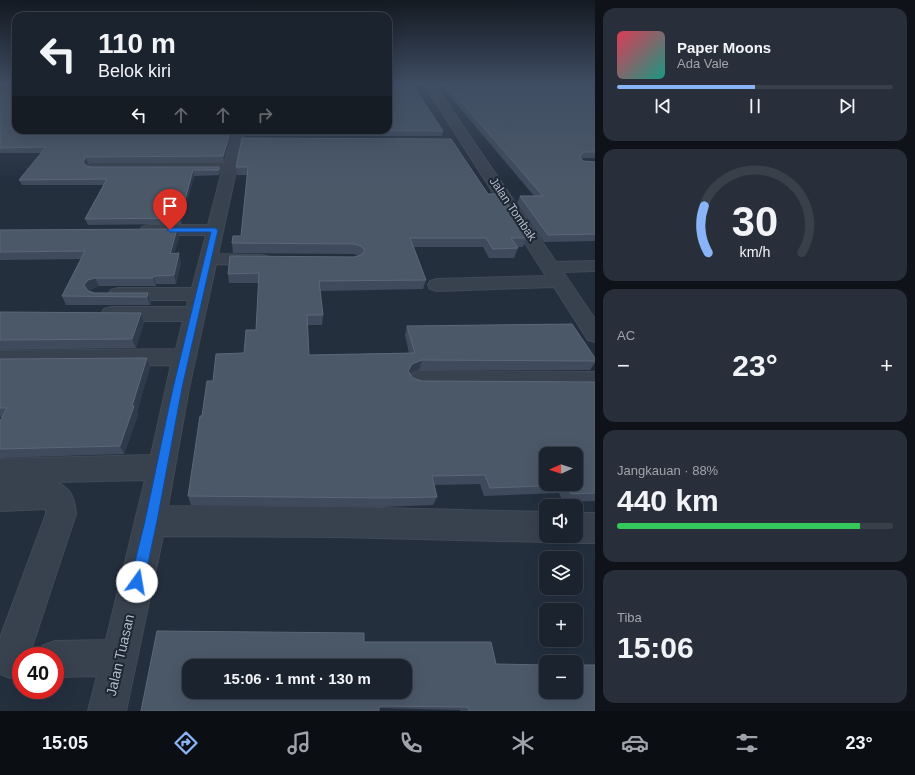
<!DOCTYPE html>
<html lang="id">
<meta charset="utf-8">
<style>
body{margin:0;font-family:Arial,sans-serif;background:#282f3a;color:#f1f3f6;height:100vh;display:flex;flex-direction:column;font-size:15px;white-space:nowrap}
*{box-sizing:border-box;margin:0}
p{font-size:13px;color:#a0a4aa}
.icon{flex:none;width:22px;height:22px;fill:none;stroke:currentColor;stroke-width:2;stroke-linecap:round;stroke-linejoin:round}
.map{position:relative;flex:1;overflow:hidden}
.panel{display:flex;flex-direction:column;gap:8px;padding:8px;background:#0f1319;width:320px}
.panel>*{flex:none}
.banner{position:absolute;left:12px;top:12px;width:380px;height:122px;border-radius:12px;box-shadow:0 4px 16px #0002,0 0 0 1px #39404a;background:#1b232e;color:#f1f3f6;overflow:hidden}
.needle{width:26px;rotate:267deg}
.tools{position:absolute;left:539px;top:447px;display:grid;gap:8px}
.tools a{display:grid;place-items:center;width:44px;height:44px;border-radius:8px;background:#1b232e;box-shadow:0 4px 16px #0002,0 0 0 1px #39404a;font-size:20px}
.speed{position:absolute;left:12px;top:647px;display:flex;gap:8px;font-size:20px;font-weight:700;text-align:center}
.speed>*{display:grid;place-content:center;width:52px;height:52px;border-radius:50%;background:#1b232e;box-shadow:0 4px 16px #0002,0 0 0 1px #39404a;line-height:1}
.speed .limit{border:6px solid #d22;background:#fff;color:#111}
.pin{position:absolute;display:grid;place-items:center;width:34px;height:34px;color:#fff;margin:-41px -17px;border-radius:50% 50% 50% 0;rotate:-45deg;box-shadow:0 0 4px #0007}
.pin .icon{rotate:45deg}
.me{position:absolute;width:44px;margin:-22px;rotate:13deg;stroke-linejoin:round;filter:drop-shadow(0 0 3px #0008)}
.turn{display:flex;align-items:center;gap:14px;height:84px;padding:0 20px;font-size:18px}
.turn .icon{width:52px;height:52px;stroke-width:2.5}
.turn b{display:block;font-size:28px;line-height:34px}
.lanes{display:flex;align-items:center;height:38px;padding:0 20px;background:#0003;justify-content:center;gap:20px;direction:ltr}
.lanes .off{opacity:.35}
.big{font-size:30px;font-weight:700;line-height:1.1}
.panel .tile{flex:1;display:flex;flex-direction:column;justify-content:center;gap:6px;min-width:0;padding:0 14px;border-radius:12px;background:#282f3a}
.panel .dial{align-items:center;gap:0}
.dial svg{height:104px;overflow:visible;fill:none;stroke:#39404a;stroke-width:7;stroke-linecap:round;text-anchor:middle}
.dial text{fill:#f1f3f6;stroke:none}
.song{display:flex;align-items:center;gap:12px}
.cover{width:48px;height:48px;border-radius:6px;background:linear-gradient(135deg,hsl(350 70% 55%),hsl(170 70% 35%))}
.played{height:4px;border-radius:2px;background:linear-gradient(90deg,#8ab4f8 50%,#39404a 50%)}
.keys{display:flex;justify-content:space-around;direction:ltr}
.heat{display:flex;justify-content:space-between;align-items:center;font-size:22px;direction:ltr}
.charge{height:6px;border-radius:3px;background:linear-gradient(90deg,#34c759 88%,#39404a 0)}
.trip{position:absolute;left:182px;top:659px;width:230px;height:40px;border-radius:12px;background:#1b232e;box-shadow:0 4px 16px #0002,0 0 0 1px #39404a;font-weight:700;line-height:40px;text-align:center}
.tabs{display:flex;height:64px;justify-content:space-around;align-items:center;background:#0b0e12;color:#a0a4aa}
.tabs .icon{width:28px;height:28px}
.tabs .on{color:#8ab4f8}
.tabs b{font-size:18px;color:#f1f3f6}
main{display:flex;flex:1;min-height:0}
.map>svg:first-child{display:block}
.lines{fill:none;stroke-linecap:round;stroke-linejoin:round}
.minor-casing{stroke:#414a57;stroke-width:2}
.minor{fill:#38414e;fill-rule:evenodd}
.wall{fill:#3f4b5c}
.shaded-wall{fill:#2f3b4b}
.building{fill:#4b5868;stroke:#5c6777;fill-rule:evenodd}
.route{fill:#1a73e8;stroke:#114b97}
.labels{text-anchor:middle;stroke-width:4;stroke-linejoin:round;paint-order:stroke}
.far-street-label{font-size:12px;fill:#b4bcc9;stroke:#1d2633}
.street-label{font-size:14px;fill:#b4bcc9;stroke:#1d2633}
</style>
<main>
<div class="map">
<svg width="595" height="711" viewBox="0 0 595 711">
<rect width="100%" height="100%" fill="#242f3e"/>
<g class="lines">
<g class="minor-casing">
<path id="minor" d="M13,84H16V91L0,101V93Z
M424,84H434L556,262L595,261V271L563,272L595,319V342L588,340L554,287L437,291L430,289L428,285L430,281L437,279L546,276Z
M580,84H591L595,87V94L592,93Z
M233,130H245L218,254L261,255L267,256L270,260L267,264L261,265L216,264L189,388L168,506L338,507L546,512V536H557L546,542L338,537L163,536L126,711H88L97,676L55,677V656H38L42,646L55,641L106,640L145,480L56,482C71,488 75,499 76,514L29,656H21V674L10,678L0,674V638L46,514V509L0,511V459L151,455L171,365L0,367V351L176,349L183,321H111L104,319L101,314L104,309L111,307H187L188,300H118L111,298L108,294L111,290L118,288H192L206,235H148L142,233L140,230L142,227L148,225H208L222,171H93L88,170L86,167L88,164L93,163H225Z
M419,371L595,372V390L419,389L411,386L407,380L411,374Z
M576,513H595V543H576L565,539L564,536H576Z"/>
</g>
<use href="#minor" class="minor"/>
</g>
<path class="wall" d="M440,84H595V87L593,86L513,84L511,86L512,87L595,88V158H581L583,161L595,162V241L544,242L517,203L520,196H534Z
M0,95L233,130L224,162L88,163L86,166L91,167H219L220,172L219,175L194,176L181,224L88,225L85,219L104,185H22L19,180L42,153H0Z
M245,130L443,131L442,136H245Z
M242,138L488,194L527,233L526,236L527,238L523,247H517L518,248L514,258H489L483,247H414L426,280L423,289L320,291L323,315L322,325H307L309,355L409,353L405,335L407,326L595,358V363L590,370H419L410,373L413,378L422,381L595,382V501L563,502L559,493L484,496L480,484L434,485L437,497L433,505L381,507L191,505L188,496L202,416L213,381L244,353L256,330L259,283H229L228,274L354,257L361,256L353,254L233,253L232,243L241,236L247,175H237L236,167Z
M0,230L179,237L174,254L181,262L176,284H156V286H99L92,289L89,291L95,293H148L151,302L150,305H66L62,296L81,259L0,260Z
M0,312L141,313L144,322L136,348L0,350Z
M0,359L150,367L137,412L138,415L124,454L0,458V421L2,417H0Z
M364,642L496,664L595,711H460V710L379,708Z"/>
<path class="shaded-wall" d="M2,84H11L0,91V85Z
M231,130H233L224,162L223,156Z
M86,157L88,163L85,168L83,162Z
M219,167L220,172L219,175Z
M193,170L194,176L181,224L180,218Z
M177,229L179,237L172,262L170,254Z
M179,253L181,262L176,284L174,275Z
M154,276L156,284V286L153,278Z
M95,278L99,286L92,289L88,294L84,285L88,280Z
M148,293L151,302L150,305L147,297Z
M141,313L144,322L136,348L132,339Z
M147,358L150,367L137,412L138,415L124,454L120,446Z
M422,360L419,370L410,373L408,371L412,364Z"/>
<path class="building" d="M15,84H16V130H231L223,156L86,157L83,162L86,166L91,167H219V170H193L180,218L85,219L107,179L19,180L46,147L0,148V95L15,88Z
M388,84H412L443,131L245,130H388Z
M446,84H509L512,87L595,88V152H583L580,157L583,161L595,162V234L548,235L520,196H543Z
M242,138L451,139L488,194H501L527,233H524L527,238H511L518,248L493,249L486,238H410L426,280L319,281L323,315H307L309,355L415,353L407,326L572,324L595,358V361L422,360L412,364L408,371L413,378L422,381L595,382V493L571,494L567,485L490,488L485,475L432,476L437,497L384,498L188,496L200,416H202L207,381H213L216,354L244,353L246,330H256L259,273L228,274L230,256L354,257L361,255L365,251L361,246L354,244L232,243L233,236H241L248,167H236ZM546,454H576V484H546Z
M177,229L170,254L179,253L174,275L154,276L153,278H95L88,280L84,285L88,291L95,293H148L147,297L62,296L85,251L0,252V230Z
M0,312L141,313L132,339L0,340Z
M147,358L132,406H134L120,446L0,449V421L7,408H0V359Z
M157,631L364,633V642H491L496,664L546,665V692H576V665H595V711H469L468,707L379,706V711H141ZM189,666H405V692H189Z"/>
<linearGradient id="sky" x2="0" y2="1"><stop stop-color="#141a22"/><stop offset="0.46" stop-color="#3f4d63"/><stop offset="1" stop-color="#3f4d63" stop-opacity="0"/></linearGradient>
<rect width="595" height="183" fill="url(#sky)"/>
<path class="route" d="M215,228L218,230L182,388L157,521L144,582L142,587L137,589L132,587L130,582L145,521L173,388L211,232H170L167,230L170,228Z"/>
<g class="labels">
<g class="far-street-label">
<text transform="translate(513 209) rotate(56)" y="4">Jalan Tombak</text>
</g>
<g class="street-label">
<text transform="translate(120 655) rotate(-77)" y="5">Jalan Tuasan</text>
</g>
</g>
</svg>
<div class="tools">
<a><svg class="needle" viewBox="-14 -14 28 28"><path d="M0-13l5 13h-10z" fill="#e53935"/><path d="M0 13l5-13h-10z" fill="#a0a4aa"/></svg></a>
<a><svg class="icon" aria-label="sound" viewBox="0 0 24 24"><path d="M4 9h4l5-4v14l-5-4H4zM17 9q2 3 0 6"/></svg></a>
<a><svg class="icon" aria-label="layers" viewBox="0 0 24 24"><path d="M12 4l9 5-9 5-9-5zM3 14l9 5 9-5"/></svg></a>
<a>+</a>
<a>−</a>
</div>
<div class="speed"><div class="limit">40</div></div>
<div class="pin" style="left:170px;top:230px;background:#d93025"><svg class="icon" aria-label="arrive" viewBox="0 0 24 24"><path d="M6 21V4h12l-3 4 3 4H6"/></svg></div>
<svg class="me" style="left:137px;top:582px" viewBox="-20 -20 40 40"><circle r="19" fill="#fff"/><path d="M0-13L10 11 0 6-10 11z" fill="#1a73e8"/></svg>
<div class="trip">15:06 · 1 mnt · 130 m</div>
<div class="banner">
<div class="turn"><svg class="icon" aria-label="left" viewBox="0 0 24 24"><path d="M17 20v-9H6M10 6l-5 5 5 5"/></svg><div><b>110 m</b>Belok kiri</div></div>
<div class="lanes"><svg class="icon" aria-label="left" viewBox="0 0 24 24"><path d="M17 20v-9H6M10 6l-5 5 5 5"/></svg><svg class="icon off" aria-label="ahead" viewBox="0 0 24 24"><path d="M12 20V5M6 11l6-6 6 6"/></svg><svg class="icon off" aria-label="ahead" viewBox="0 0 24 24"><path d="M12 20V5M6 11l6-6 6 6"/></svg><svg class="icon off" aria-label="right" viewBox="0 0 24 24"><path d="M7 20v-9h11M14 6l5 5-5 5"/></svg></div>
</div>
</div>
<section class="panel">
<div class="tile">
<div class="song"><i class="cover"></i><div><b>Paper Moons</b><p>Ada Vale</p></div></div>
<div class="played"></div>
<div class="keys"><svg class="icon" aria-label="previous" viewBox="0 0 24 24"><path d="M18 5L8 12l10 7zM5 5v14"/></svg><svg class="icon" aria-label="pause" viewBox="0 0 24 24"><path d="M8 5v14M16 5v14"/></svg><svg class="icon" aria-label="next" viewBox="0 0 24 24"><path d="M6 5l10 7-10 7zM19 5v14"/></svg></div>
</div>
<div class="tile dial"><svg viewBox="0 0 100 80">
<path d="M14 69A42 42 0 1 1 86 69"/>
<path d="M14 69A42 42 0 0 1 11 33" stroke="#8ab4f8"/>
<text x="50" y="56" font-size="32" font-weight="700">30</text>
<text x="50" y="72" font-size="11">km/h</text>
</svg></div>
<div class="tile"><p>AC</p>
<div class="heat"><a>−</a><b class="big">23°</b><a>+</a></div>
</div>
<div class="tile"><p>Jangkauan · 88%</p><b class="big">440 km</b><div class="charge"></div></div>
<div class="tile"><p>Tiba</p><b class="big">15:06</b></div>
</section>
</main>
<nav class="tabs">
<b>15:05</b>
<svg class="icon on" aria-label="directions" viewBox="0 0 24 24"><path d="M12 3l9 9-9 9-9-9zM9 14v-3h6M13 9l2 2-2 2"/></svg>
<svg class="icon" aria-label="music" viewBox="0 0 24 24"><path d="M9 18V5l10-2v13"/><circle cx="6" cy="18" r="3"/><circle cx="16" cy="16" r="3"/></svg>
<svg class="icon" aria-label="phone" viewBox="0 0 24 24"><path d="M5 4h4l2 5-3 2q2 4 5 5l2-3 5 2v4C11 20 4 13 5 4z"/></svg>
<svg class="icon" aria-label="climate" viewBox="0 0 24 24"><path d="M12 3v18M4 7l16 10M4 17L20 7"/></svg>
<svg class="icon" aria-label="car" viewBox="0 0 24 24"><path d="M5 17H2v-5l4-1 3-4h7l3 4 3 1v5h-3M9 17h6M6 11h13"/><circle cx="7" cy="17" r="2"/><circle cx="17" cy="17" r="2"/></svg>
<svg class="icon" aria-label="filters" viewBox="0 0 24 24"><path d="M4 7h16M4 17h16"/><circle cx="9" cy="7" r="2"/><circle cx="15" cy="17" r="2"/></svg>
<b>23°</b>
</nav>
